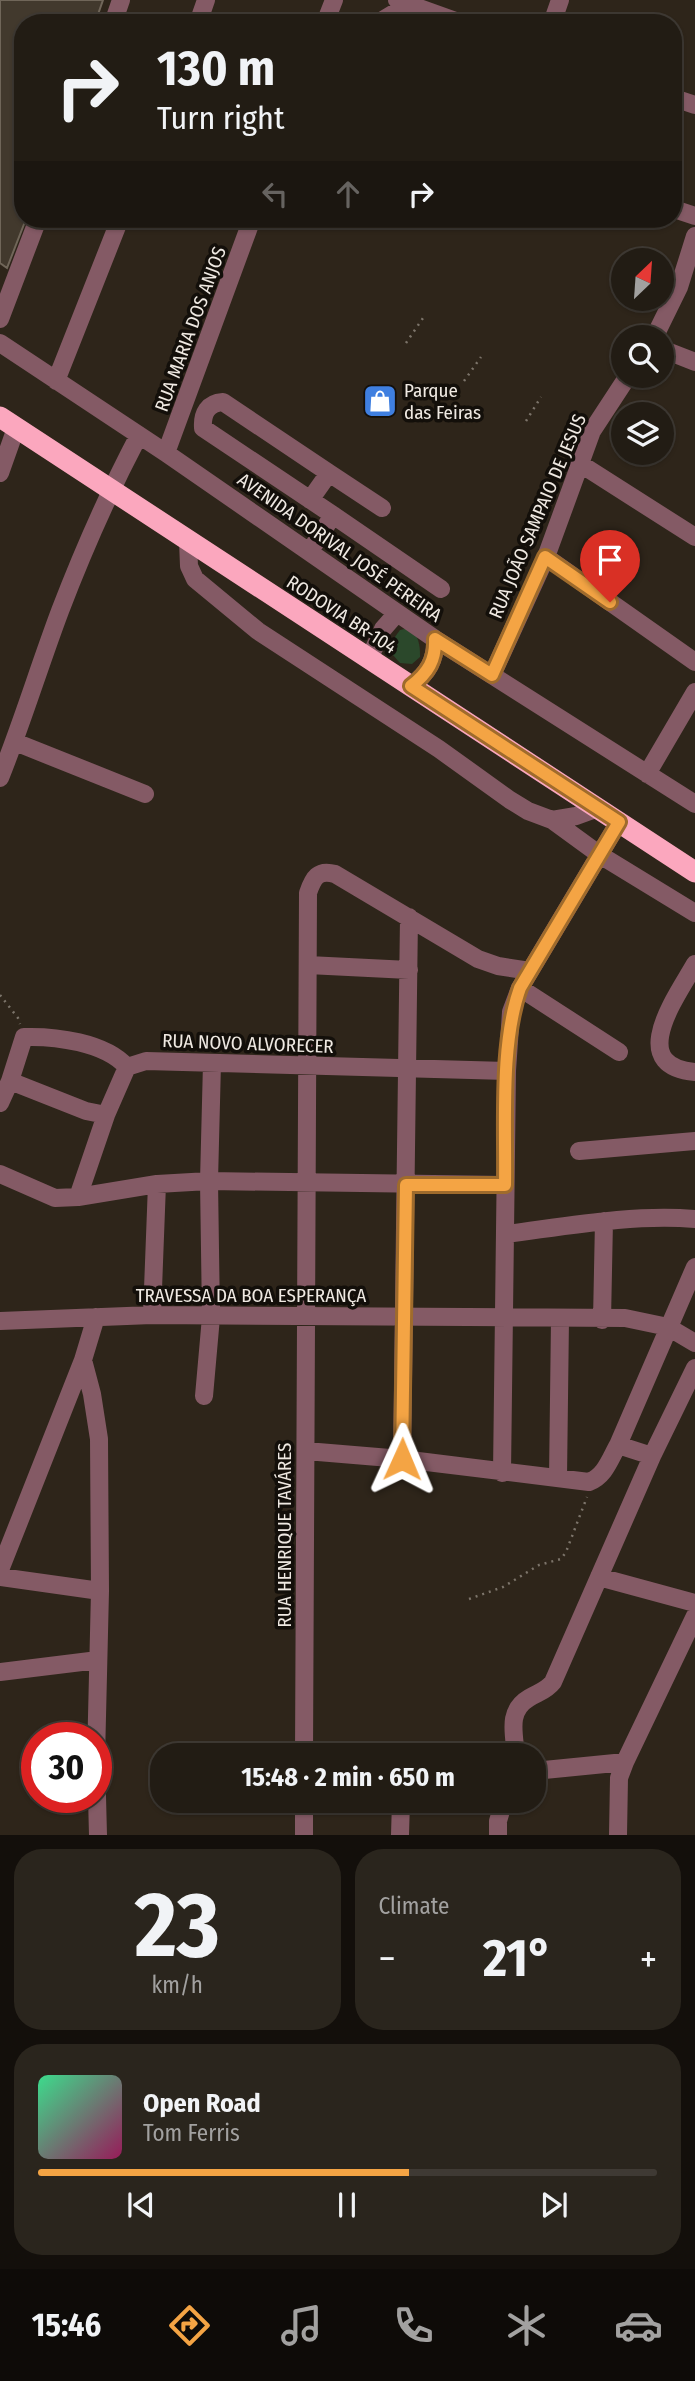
<!DOCTYPE html>
<meta charset="utf-8">
<style>
body{margin:0;font-family:"Fira Sans Condensed",sans-serif;background:#2a251d;color:#f1f3f6;height:100vh;display:flex;flex-direction:column;font-size:26px;white-space:nowrap}
*{box-sizing:border-box;margin:0}
p{font-size:23px;color:#a2a1a0}
.icon{flex:none;width:38px;height:38px;fill:none;stroke:currentColor;stroke-width:2;stroke-linecap:round;stroke-linejoin:round}
.map{position:relative;height:1835px;overflow:hidden}
.details{display:flex;flex-direction:column;gap:14px;padding:14px;background:#130f0b;flex:1}
.details>*{flex:none}
.top-card{position:absolute;left:14px;top:14px;width:668px;height:214px;border-radius:28px;box-shadow:0 2px 5px #0004,0 0 0 2px #3f3a34;background:#221c14;color:#f1f3f6;overflow:hidden}
.needle{width:46px;rotate:25deg}
.controls{position:absolute;left:611px;top:248px;display:grid;gap:14px}
.controls a{display:grid;place-items:center;width:63px;height:63px;border-radius:50%;background:#221c14;box-shadow:0 2px 5px #0004,0 0 0 2px #3f3a34;font-size:35px}
.speed{position:absolute;left:21px;top:1722px;display:flex;gap:14px;font-size:35px;font-weight:700;text-align:center}
.speed>*{display:grid;place-content:center;width:91px;height:91px;border-radius:50%;background:#221c14;box-shadow:0 2px 5px #0004,0 0 0 2px #3f3a34;line-height:1}
.speed .limit{border:10px solid #d22;background:#fff;color:#111}
.pin{position:absolute;display:grid;place-items:center;width:60px;height:60px;color:#fff;margin:-72px -30px;border-radius:50% 50% 50% 0;rotate:-45deg;box-shadow:0 0 7px #0007}
.pin .icon{rotate:45deg}
.me{position:absolute;width:77px;margin:-38px;rotate:1deg;stroke-linejoin:round;filter:drop-shadow(0 0 5px #0008)}
.turn{display:flex;align-items:center;gap:24px;height:147px;padding:0 28px;font-size:32px}
.turn .icon{width:91px;height:91px;stroke-width:2.5}
.turn b{display:block;font-size:49px;line-height:60px}
.lanes{display:flex;align-items:center;height:66px;padding:0 28px;background:#0003;justify-content:center;gap:35px;direction:ltr}
.lanes .off{opacity:.35}
.big{font-size:52px;font-weight:700;line-height:1.1}
.details .widget{flex:1;display:flex;flex-direction:column;justify-content:center;gap:10px;min-width:0;padding:0 24px;border-radius:28px;background:#2a251d}
.details .dial{align-items:center;gap:0}
.dial b{font-size:91px;line-height:1}
.song{display:flex;align-items:center;gap:21px}
.cover{width:84px;height:84px;border-radius:10px;background:linear-gradient(135deg,hsl(150 70% 55%),hsl(330 70% 35%))}
.played{height:7px;border-radius:4px;background:linear-gradient(90deg,#f4a444 60%,#3f3a34 60%)}
.keys{display:flex;justify-content:space-around;direction:ltr}
.heat{display:flex;justify-content:space-between;align-items:center;font-size:38px;direction:ltr}
.details .tiles{flex:1;display:grid;gap:14px;grid-template-columns:1fr 1fr}
.widget:last-child{grid-column:span 2}
.trip{position:absolute;left:150px;top:1743px;width:396px;height:70px;border-radius:28px;background:#221c14;box-shadow:0 2px 5px #0004,0 0 0 2px #3f3a34;font-weight:700;line-height:70px;text-align:center}
.menu{display:flex;height:112px;justify-content:space-around;align-items:center;background:#0e0b08;color:#a2a1a0}
.menu .icon{width:49px;height:49px}
.menu .selected{color:#f4a444}
.menu b{font-size:32px;color:#f1f3f6}
.map>svg:first-child{display:block}
.green{fill:#2b482b}
.building{fill:#42392d;stroke:#706659;stroke-width:2}
.lines{fill:none;stroke-linecap:round;stroke-linejoin:round}
.path{stroke:#7c746a;stroke-width:2.5;stroke-dasharray:2 5;stroke-linecap:butt}
.minor{stroke:#845a65;stroke-width:18}
.highway{stroke:#fba7be;stroke-width:21}
.route-casing{stroke:#9f6b2c;stroke-width:18}
.route{stroke:#f4a444;stroke-width:12}
.labels{text-anchor:middle;stroke-width:7;stroke-linejoin:round;paint-order:stroke}
.street-label{font-size:19px;fill:#efe9e2;stroke:#130f0a}
.poi-label{font-size:19px;fill:#efe9e2;stroke:#130f0a;text-anchor:start}
</style>
<div class="map">
<svg width="695" height="1835" viewBox="0 0 695 1835">
<rect width="100%" height="100%" fill="#2e251a"/>
<path class="green" d="M409,628C419,636 420,644 420,657L412,664L400,663L392,654V641L400,630Z"/>
<path class="building" d="M0,0H103L95,23H23V219H26L7,268L0,263Z"/>
<g class="lines">
<path class="path" d="M406,343L423,318
M464,381L481,357
M526,421L541,397
M0,995L18,1018L20,1024
M469,1599L503,1587L539,1565L561,1559L566,1552L587,1497"/>
<path class="minor" d="M397,0L461,23
M113,23L121,0
M198,23L206,0
M325,23L334,0
M378,23L409,4
M552,23L560,0
M674,98L695,105
M674,209L695,216
M0,319L38,219
M654,338L679,287L695,236
M0,343L166,453L435,639L695,804
M662,349L695,362
M56,381L120,219
M166,453L252,219
M579,463L695,537
M0,473L16,428
M329,473L382,508
M333,515L441,589
M188,541L189,566L195,579L258,631L439,749L510,800L528,811L552,820L576,816L598,808
M310,551L333,515L203,428C202,413 208,403 223,402L329,473L310,500
M546,557L695,662
M369,659L383,629L397,613
M492,675L546,557L592,431L628,376
M411,686C428,673 436,660 435,639
M15,742L145,794
M647,774L695,692
M0,778C22,723 39,667 60,611C83,551 109,492 139,435
M552,820L600,855L695,913
M695,964C677,996 625,1066 695,1072
M308,965L409,970
M520,988L619,1052
M10,1081L24,1037C55,1036 105,1042 127,1067
M0,1103L10,1081L86,1111L106,1115
M579,1151L695,1141
M0,1174L55,1198L78,1197L157,1184L209,1181L505,1185
M78,1197L106,1115L127,1067L146,1061L507,1071
M506,1234C568,1226 632,1214 695,1219
M152,1315L157,1184
M602,1320L604,1221
M0,1321L152,1315L625,1318L668,1327L695,1343
M83,1360L92,1394L99,1439L100,1591L96,1758L98,1835
M204,1396L211,1317L209,1181L212,1063
M618,1445L649,1455L653,1454L695,1368
M306,1451L402,1459L589,1482C605,1476 610,1459 618,1445L695,1267
M402,1459L409,917
M502,1473L507,1071L511,1012L520,988L619,822
M558,1478L560,1319
M0,1570L83,1360L96,1317
M0,1577L100,1591
M599,1577L695,1603
M0,1672L98,1660
M304,1755L308,893C313,878 318,869 335,874L478,959L498,966L530,971
M516,1755C514,1733 507,1711 529,1698C539,1692 546,1691 553,1682L653,1454
M534,1771L625,1762
M304,1801V1835
M400,1835L401,1801
M498,1835V1821L504,1801
M618,1835L619,1778L625,1762L695,1616"/>
<path class="highway" d="M0,417L695,872"/>
</g>
<g class="lines">
<g class="route-casing">
<path id="route" d="M402,1459L406,1185H505C506,1124 500,1044 520,988L619,822L411,686C428,673 436,660 435,639L492,675L545,557L610,602"/>
</g>
<use href="#route" class="route"/>
</g>
<defs>
<g id="shop-square" transform="scale(1.75)"><rect x="-9" y="-9" width="18" height="18" rx="4" fill="#3f7fe0" stroke="#130f0a"/><path d="M-5-2.5h2.3a2.7 3.5 0 0 1 5.4 0H5L5.5 6h-11ZM-1.5-2.5h3a1.5 2.3 0 0 0-3 0Z" fill="#fff"/></g>
</defs>
<g fill-rule="evenodd">
<use href="#shop-square" x="380" y="401"/>
</g>
<g class="labels">
<g class="street-label">
<text transform="translate(190 329) rotate(-70)" y="7">RUA MARIA DOS ANJOS</text>
<text transform="translate(537 516) rotate(-67)" y="7">RUA JOÃO SAMPAIO DE JESUS</text>
<text transform="translate(340 547) rotate(35)" y="7">AVENIDA DORIVAL JOSÉ PEREIRA</text>
<text transform="translate(342 614) rotate(33)" y="7">RODOVIA BR-104</text>
<text transform="translate(248 1043) rotate(2)" y="7">RUA NOVO ALVORECER</text>
<text x="251" y="1302">TRAVESSA DA BOA ESPERANÇA</text>
<text transform="translate(284 1535) rotate(-90)" y="7">RUA HENRIQUE TAVÁRES</text>
</g>
<g class="poi-label">
<text x="404" y="397">Parque<tspan x="404" dy="22">das Feiras</tspan></text>
</g>
</g>
</svg>
<div class="controls">
<a><svg class="needle" viewBox="-14 -14 28 28"><path d="M0-13l5 13h-10z" fill="#e53935"/><path d="M0 13l5-13h-10z" fill="#a2a1a0"/></svg></a>
<a><svg class="icon" aria-label="search" viewBox="0 0 24 24"><circle cx="10" cy="10" r="6"/><path d="M15 15l6 6"/></svg></a>
<a><svg class="icon" aria-label="layers" viewBox="0 0 24 24"><path d="M12 4l9 5-9 5-9-5zM3 14l9 5 9-5"/></svg></a>
</div>
<div class="speed"><div class="limit">30</div></div>
<div class="pin" style="left:610px;top:602px;background:#d93025"><svg class="icon" aria-label="arrive" viewBox="0 0 24 24"><path d="M6 21V4h12l-3 4 3 4H6"/></svg></div>
<svg class="me" style="left:402px;top:1459px" viewBox="-20 -20 40 40"><path d="M0-17L14 15 0 8-14 15z" fill="#f4a444" stroke="#fff" stroke-width="4"/></svg>
<div class="trip">15:48 · 2 min · 650 m</div>
<div class="top-card">
<div class="turn"><svg class="icon" aria-label="right" viewBox="0 0 24 24"><path d="M7 20v-9h11M14 6l5 5-5 5"/></svg><div><b>130 m</b>Turn right</div></div>
<div class="lanes"><svg class="icon off" aria-label="left" viewBox="0 0 24 24"><path d="M17 20v-9H6M10 6l-5 5 5 5"/></svg><svg class="icon off" aria-label="ahead" viewBox="0 0 24 24"><path d="M12 20V5M6 11l6-6 6 6"/></svg><svg class="icon" aria-label="right" viewBox="0 0 24 24"><path d="M7 20v-9h11M14 6l5 5-5 5"/></svg></div>
</div>
</div>
<section class="details">
<div class="tiles">
<div class="widget dial"><b>23</b><p>km/h</p></div>
<div class="widget"><p>Climate</p>
<div class="heat"><a>−</a><b class="big">21°</b><a>+</a></div>
</div>
<div class="widget">
<div class="song"><i class="cover"></i><div><b>Open Road</b><p>Tom Ferris</p></div></div>
<div class="played"></div>
<div class="keys"><svg class="icon" aria-label="previous" viewBox="0 0 24 24"><path d="M18 5L8 12l10 7zM5 5v14"/></svg><svg class="icon" aria-label="pause" viewBox="0 0 24 24"><path d="M8 5v14M16 5v14"/></svg><svg class="icon" aria-label="next" viewBox="0 0 24 24"><path d="M6 5l10 7-10 7zM19 5v14"/></svg></div>
</div>
</div>
</section>
<nav class="menu">
<b>15:46</b>
<svg class="icon selected" aria-label="directions" viewBox="0 0 24 24"><path d="M12 3l9 9-9 9-9-9zM9 14v-3h6M13 9l2 2-2 2"/></svg>
<svg class="icon" aria-label="music" viewBox="0 0 24 24"><path d="M9 18V5l10-2v13"/><circle cx="6" cy="18" r="3"/><circle cx="16" cy="16" r="3"/></svg>
<svg class="icon" aria-label="phone" viewBox="0 0 24 24"><path d="M5 4h4l2 5-3 2q2 4 5 5l2-3 5 2v4C11 20 4 13 5 4z"/></svg>
<svg class="icon" aria-label="climate" viewBox="0 0 24 24"><path d="M12 3v18M4 7l16 10M4 17L20 7"/></svg>
<svg class="icon" aria-label="car" viewBox="0 0 24 24"><path d="M5 17H2v-5l4-1 3-4h7l3 4 3 1v5h-3M9 17h6M6 11h13"/><circle cx="7" cy="17" r="2"/><circle cx="17" cy="17" r="2"/></svg>
</nav>
